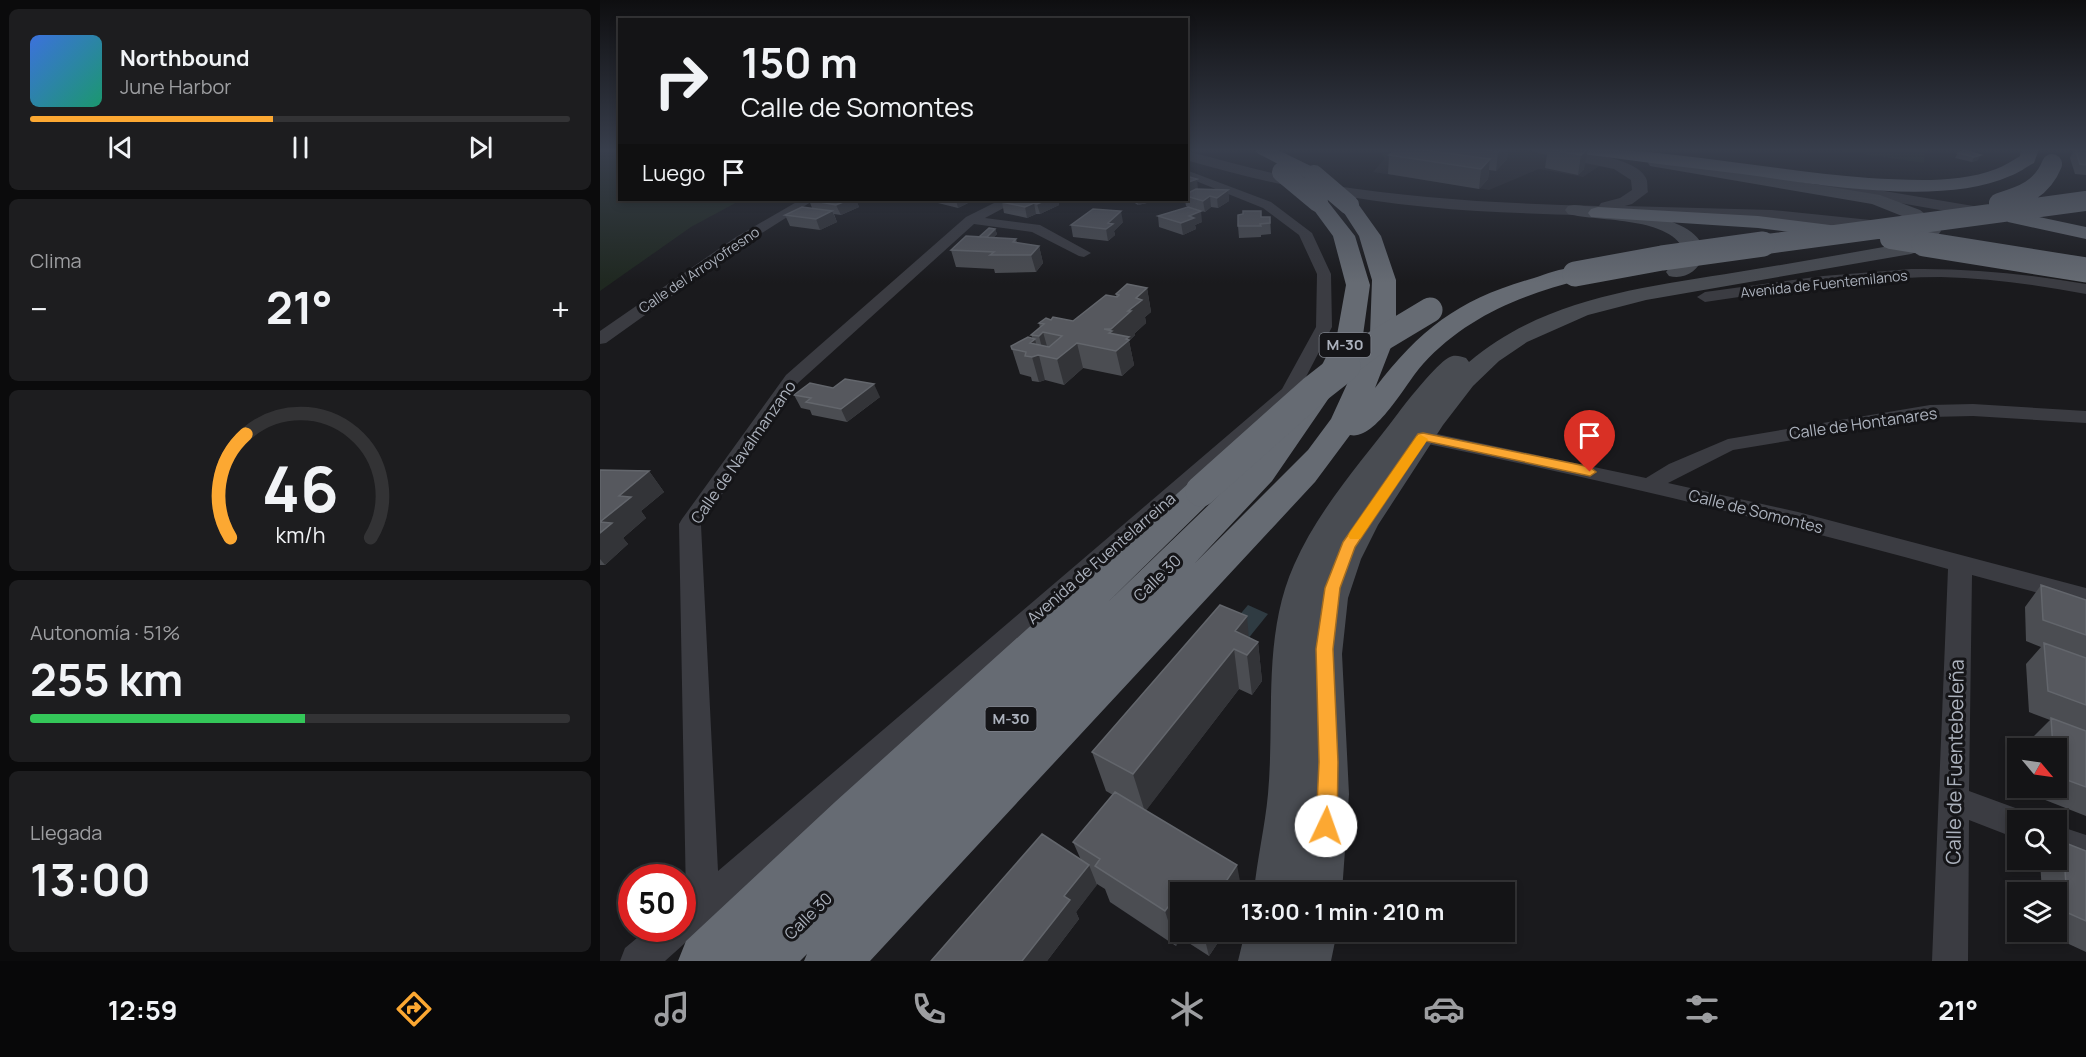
<!DOCTYPE html>
<html lang="es">
<meta charset="utf-8">
<style>
body{margin:0;font-family:Manrope,sans-serif;background:#1d1d1f;color:#f1f3f6;height:100vh;display:flex;flex-direction:column;font-size:22px;white-space:nowrap}
*{box-sizing:border-box;margin:0}
p{font-size:20px;color:#9d9ea1}
.icon{flex:none;width:33px;height:33px;fill:none;stroke:currentColor;stroke-width:2;stroke-linecap:round;stroke-linejoin:round}
.map{position:relative;flex:1;overflow:hidden}
.sheet{display:flex;flex-direction:column;gap:9px;padding:9px;background:#0b0b0c;width:600px}
.sheet>*{flex:none}
.hud{position:absolute;left:18px;top:18px;width:570px;height:183px;border-radius:0px;box-shadow:0 3px 9px #0003,0 0 0 2px #333335;background:#141416;color:#f1f3f6;overflow:hidden}
.needle{width:39px;rotate:119deg}
.controls{position:absolute;left:1407px;top:738px;display:grid;gap:12px}
.controls a{display:grid;place-items:center;width:60px;height:60px;border-radius:0px;background:#141416;box-shadow:0 3px 9px #0003,0 0 0 2px #333335;font-size:30px}
.speed{position:absolute;left:18px;top:864px;display:flex;gap:12px;font-size:30px;font-weight:700;text-align:center}
.speed>*{display:grid;place-content:center;width:78px;height:78px;border-radius:50%;background:#141416;box-shadow:0 3px 9px #0003,0 0 0 2px #333335;line-height:1}
.speed .limit{border:9px solid #d22;background:#fff;color:#111}
.pin{position:absolute;display:grid;place-items:center;width:51px;height:51px;color:#fff;margin:-62px -26px;border-radius:50% 50% 50% 0;rotate:-45deg;box-shadow:0 0 6px #0007}
.pin .icon{rotate:45deg}
.me{position:absolute;width:66px;margin:-33px;rotate:3deg;stroke-linejoin:round;filter:drop-shadow(0 0 4px #0008)}
.turn{display:flex;align-items:center;gap:21px;height:126px;padding:0 24px;font-size:27px}
.turn .icon{width:78px;height:78px;stroke-width:2.5}
.turn b{display:block;font-size:42px;line-height:51px}
.then{display:flex;align-items:center;height:57px;padding:0 24px;background:#0003;gap:12px;font-size:22px}
.big{font-size:45px;font-weight:700;line-height:1.1}
.sheet .card{flex:1;display:flex;flex-direction:column;justify-content:center;gap:9px;min-width:0;padding:0 21px;border-radius:9px;background:#1d1d1f}
.sheet .dial{align-items:center;gap:0}
.dial svg{height:156px;overflow:visible;fill:none;stroke:#333335;stroke-width:7;stroke-linecap:round;text-anchor:middle}
.dial text{fill:#f1f3f6;stroke:none}
.song{display:flex;align-items:center;gap:18px}
.cover{width:72px;height:72px;border-radius:9px;background:linear-gradient(135deg,hsl(220 70% 55%),hsl(160 70% 35%))}
.played{height:6px;border-radius:3px;background:linear-gradient(90deg,#fca832 45%,#333335 45%)}
.keys{display:flex;justify-content:space-around;direction:ltr}
.heat{display:flex;justify-content:space-between;align-items:center;font-size:33px;direction:ltr}
.charge{height:9px;border-radius:4px;background:linear-gradient(90deg,#34c759 51%,#333335 0)}
.trip{position:absolute;left:570px;top:882px;width:345px;height:60px;border-radius:0px;background:#141416;box-shadow:0 3px 9px #0003,0 0 0 2px #333335;font-weight:700;line-height:60px;text-align:center}
.menu{display:flex;height:96px;justify-content:space-around;align-items:center;background:#080809;color:#9d9ea1}
.menu .icon{width:42px;height:42px}
.menu .active{color:#fca832}
.menu b{font-size:27px;color:#f1f3f6}
main{display:flex;flex:1;min-height:0}
.map>svg:first-child{display:block}
.built{fill:#26262a}
.green{fill:#1f2820}
.water{fill:#2f3b42}
.lines{fill:none;stroke-linecap:round;stroke-linejoin:round}
.minor{fill:#3b3c42;fill-rule:evenodd}
.tertiary{fill:#3b3c42;fill-rule:evenodd}
.secondary{fill:#494c52;fill-rule:evenodd}
.motorway{fill:#666b73;fill-rule:evenodd}
.motorway-bridge-far2{stroke:#666b73;stroke-width:20}
.motorway-bridge-far1{stroke:#666b73;stroke-width:25}
.motorway-bridge{stroke:#666b73;stroke-width:31}
.wall{fill:#4b4d52}
.shaded-wall{fill:#333438}
.building{fill:#56585e;stroke:#63666c;stroke-width:1.5}
.route{fill:#fca832;stroke:#a46d20;stroke-width:1.5}
.slow{fill:#f59e0b}
.labels{text-anchor:middle;stroke-width:6;stroke-linejoin:round;paint-order:stroke}
.far-street-label{font-size:14px;fill:#acb2bd;stroke:#151518}
.shield{fill:#151518;stroke:#7f838c;stroke-width:1.5}
.shield-label{font-size:15px;font-weight:bold;fill:#acb2bd}
.street-label{font-size:16px;fill:#acb2bd;stroke:#151518}
.near-street-label{font-size:20px;fill:#acb2bd;stroke:#151518}
</style>
<main>
<section class="sheet">
<div class="card">
<div class="song"><i class="cover"></i><div><b>Northbound</b><p>June Harbor</p></div></div>
<div class="played"></div>
<div class="keys"><svg class="icon" aria-label="previous" viewBox="0 0 24 24"><path d="M18 5L8 12l10 7zM5 5v14"/></svg><svg class="icon" aria-label="pause" viewBox="0 0 24 24"><path d="M8 5v14M16 5v14"/></svg><svg class="icon" aria-label="next" viewBox="0 0 24 24"><path d="M6 5l10 7-10 7zM19 5v14"/></svg></div>
</div>
<div class="card"><p>Clima</p>
<div class="heat"><a>−</a><b class="big">21°</b><a>+</a></div>
</div>
<div class="card dial"><svg viewBox="0 0 100 80">
<path d="M14 69A42 42 0 1 1 86 69"/>
<path d="M14 69A42 42 0 0 1 22 16" stroke="#fca832"/>
<text x="50" y="56" font-size="32" font-weight="700">46</text>
<text x="50" y="72" font-size="11">km/h</text>
</svg></div>
<div class="card"><p>Autonomía · 51%</p><b class="big">255 km</b><div class="charge"></div></div>
<div class="card"><p>Llegada</p><b class="big">13:00</b></div>
</section>
<div class="map">
<svg width="1486" height="961" viewBox="0 0 1486 961">
<rect width="100%" height="100%" fill="#1a1a1d"/>
<path class="built" d="M777,149H900L956,156L1001,165L983,177L939,169L889,190L773,172L785,158Z"/>
<path class="green" d="M0,149H19L20,200H141L91,227L0,291Z
M1228,149H1325L1324,163Z"/>
<path class="water" d="M648,605L668,614L647,640L626,631Z"/>
<g class="lines">
<path class="minor" d="M586,170L671,202L712,233L731,274L732,327L696,396L65,961H20L25,948L49,928H82V901L86,898L79,524L82,519L186,375L366,217L400,200H415L413,203L385,218L440,225L491,253L484,257L479,256L432,232L374,224L198,383L101,525L118,871L682,389L716,327L717,274L699,235L663,208L586,177Z
M200,200H214L146,243L6,343L0,344V331L136,237Z
M1311,269C1370,268 1428,274 1486,284V294C1438,285 1390,278 1341,277C1262,277 1183,291 1105,302L1097,297L1105,292L1223,276Z
M1373,404L1486,411V423L1373,416L1330,417L1133,450L1068,483L1198,512L1486,588V606L1372,575L1369,791L1429,813L1432,820H1418V839L1369,820L1368,961H1332L1348,569C1174,521 1000,479 823,443L816,441L813,437L816,433L823,431L1046,478L1069,464L1128,439L1330,405Z
M1456,825L1486,835V867L1456,856Z"/>
<path class="tertiary" d="M930,149C955,149 1034,153 1046,178C1048,182 1047,188 1048,192L1032,204L1025,206L1172,210L1290,222L1296,223L1299,227L1296,231L1290,232C1153,214 1015,219 877,211C778,205 681,188 586,160V151C634,163 681,177 729,185C819,199 909,204 999,206L1001,203L1020,198L1032,190L1031,180L1014,169L937,153Z
M1225,181L1397,210L1405,215L1397,220L1220,189L1217,186Z"/>
<path class="secondary" d="M1056,158L1280,195L1320,210L1333,220L1341,231L1328,248L1311,254L1046,300L988,315L927,342L899,361L873,386L843,425L778,525L761,559L748,598L742,654L749,794L742,892H654C657,859 665,827 668,794C675,717 662,637 694,565C719,508 763,460 799,412C808,400 837,364 848,358C854,354 860,356 866,358L869,362C944,298 1045,287 1138,272C1194,263 1250,253 1306,243L1319,236L1321,231L1307,218L1272,204L1050,166L1048,163Z
M974,205C1004,208 1108,213 1104,257C1097,271 1085,280 1069,276L1066,272C1071,264 1082,264 1085,253C1073,216 999,222 968,214L965,210L968,206Z
M645,932H737L731,961H638Z"/>
<path class="motorway" d="M654,149H676L721,171L723,175L721,179H707L657,153Z
M974,149C1073,148 1171,171 1269,178C1309,180 1357,184 1396,169C1404,166 1412,161 1420,156L1421,149H1439L1434,163C1426,167 1419,173 1410,176C1342,207 1215,184 1142,174C1089,168 1036,161 983,154L977,153Z
M718,196L725,198L755,236L770,285L763,335L744,376L672,481L595,563L708,450L731,419L770,334L772,280L759,236L739,205L742,201H756L781,236L796,280V334L775,388C822,327 860,299 934,278C949,273 968,265 983,269L987,274L983,279C922,295 867,316 823,364C807,381 776,441 750,435L715,482L270,961H204L207,954L200,961H78L86,941L235,802L589,483L601,480L613,483L618,491L613,499L507,603L648,467L717,375L737,335L746,285L733,236L708,202L711,198Z
M998,207L1158,216L1262,229L1265,234L1262,239L1254,240L1158,228L991,217L988,213L991,209Z
M1415,212L1486,227V239L1408,222L1405,218L1408,214Z"/>
<path class="motorway-bridge-far2" d="M682,172L718,202
M714,175L749,205
M1399,203C1423,196 1442,189 1452,164
M1290,239L1333,246
M1152,246L1486,201"/>
<path class="motorway-bridge-far1" d="M1324,244L1486,270
M975,274L1062,258L1163,244
M743,367L775,343L830,310"/>
<path class="motorway-bridge" d="M601,491L713,391L745,366"/>
</g>
<path class="wall" d="M796,149H908L907,159L896,171L889,170L888,179L879,189L788,174L789,155Z
M948,149H985L984,169L978,175L945,168Z
M1474,149H1486V175L1475,174L1470,158Z
M1364,150L1378,160L1372,162L1355,158L1358,153Z
M586,176L598,189L628,190L629,201L618,208L611,207L605,212L592,208L602,222L595,225L596,229L583,235L559,227L558,216L588,207L586,206L585,200H586V194L590,192L586,193Z
M209,200H256L259,207L241,215L234,214L237,222L220,230L190,226L185,215L212,208Z
M333,200H372V201L358,208L334,202Z
M408,200H458L459,205L440,214H436L427,218L404,213L402,202Z
M533,200H560L538,205L533,202Z
M661,217H670L671,234L661,235V237L639,238L638,226Z
M523,222L514,231L515,235L508,241L473,237L471,225Z
M395,229L397,234L393,238L416,239L417,243L439,246L443,263L436,272L395,273L394,269L356,267L351,250Z
M547,288L551,312L545,317L546,323L535,333V335L529,341L534,365L522,376L483,368L464,385L445,380L439,382L432,381L431,377L420,374L411,346L433,339L431,335L440,328L439,323L451,320L473,321L516,297V294Z
M194,395L280,397L247,422L212,415L210,410L201,408Z
M0,470L49,471L64,492L41,511L46,518L23,538L28,544L5,565H0Z
M1441,585L1486,600V816L1435,796L1434,788H1456V748H1432L1431,739L1450,720L1429,712L1426,664L1441,647L1426,641L1425,607Z
M649,637L658,642L662,681L652,695L639,689L546,810L580,892V932H625L609,956L581,938L576,946L510,902L505,889L497,884L476,912L479,919L447,961H331L481,860L473,842L513,795L506,791L492,752Z
M1463,842L1486,851V952L1443,932H1456V892H1442L1440,861L1442,860H1456V847Z"/>
<path class="shaded-wall" d="M901,149H908L907,159L896,171L898,152Z
M988,149L984,169L978,175L981,155Z
M1381,155L1378,160L1372,162L1374,157Z
M890,159L888,179L879,189L881,169Z
M597,179L598,190L586,193V183Z
M628,190L629,201L618,208L617,198Z
M610,196L611,207L605,212L603,201Z
M248,200H256L259,207L241,215L236,205Z
M356,200H372V201L358,208Z
M447,200H458L459,205L440,214L437,204Z
M518,200H528L519,203Z
M537,200H560L538,205Z
M434,203L436,214L427,218L425,207Z
M232,211L237,222L220,230L216,219Z
M521,211L523,222L514,231L515,235L508,241L506,229L508,223Z
M601,211L602,222L595,225L596,229L583,235L581,223L589,216Z
M395,229L397,234L388,243L387,237Z
M439,246L443,263L436,272L431,255Z
M547,288L551,312L545,317L546,323L535,333V335L529,341L534,365L522,376L516,351L509,333L511,332V329L528,311L536,298Z
M443,332L450,357L444,356L439,336Z
M435,339L445,380L439,382L432,357L430,343Z
M477,343L483,368L464,385L457,359Z
M274,384L280,397L247,422L241,409Z
M49,471L64,492L41,511L46,518L23,538L28,544L5,565L0,559V522L19,496Z
M647,616L650,651L658,642L662,681L652,695L647,655L635,631Z
M634,649L639,689L545,812L533,774Z
M489,865L497,885L476,912L479,919L447,961H422L464,896Z
M637,865L642,892H619Z
M571,903L581,938L576,946L565,911Z
M603,932H625L609,956Z"/>
<path class="building" d="M796,149H817L890,159L881,169L789,155Z
M879,149H901L898,152Z
M948,149H988L981,155Z
M1475,149H1486V165L1480,164Z
M1364,150L1381,155L1374,157L1358,153Z
M586,176L597,179L586,183Z
M596,189L628,190L617,198L610,196L603,201L586,196V194Z
M209,200H248L236,205Z
M408,200H447L437,204L434,203L425,207L402,202Z
M202,207L232,211L216,219L185,215Z
M588,207L601,211L589,216L594,218L581,223L558,216Z
M493,209L521,211L508,223L513,224L506,229L471,225Z
M643,211H661V217H670V223L660,224L661,226H638V215L643,214Z
M389,228L395,229L387,237H379Z
M366,236L416,239L413,242L439,246L431,255H390L394,252L351,250Z
M527,284L547,288L536,298L542,300L528,311H531L511,329H504L512,331L509,333L529,337L526,339L529,340L516,351L477,343L457,359L438,355L432,357L425,356L426,352L412,349L411,346L428,337L435,339L430,343L449,347L462,336L443,332L439,336L431,335L444,324L439,323L446,318L451,320L453,317L473,321L506,295L517,297L519,295L516,294Z
M245,379L274,384L241,409L206,402L211,398L194,395L210,383L233,388Z
M0,470L49,471L19,496L31,497L0,522L12,523L0,533Z
M1441,585L1486,600V635L1443,620Z
M620,605L647,616L635,631L658,642L647,655L634,649L533,774L492,752Z
M1444,643L1486,658V705L1448,691Z
M1451,718L1486,731V787L1456,776V748H1453Z
M515,792L637,865L619,892H580V909L571,903L565,911L495,866L500,859L473,842Z
M442,834L489,865L464,896L470,900L422,961H331Z
M1463,842L1486,851V921L1468,913Z"/>
<linearGradient id="sky" x2="0" y2="1"><stop stop-color="#0e0e10"/><stop offset="0.53" stop-color="#383e4c"/><stop offset="1" stop-color="#383e4c" stop-opacity="0"/></linearGradient>
<rect width="1486" height="283" fill="url(#sky)"/>
<path class="route" d="M823,433L990,467L996,472L990,476L826,441L755,547L740,588L733,649L738,762L737,826L734,833L726,835L719,833L716,826L719,762L716,649L725,588L743,542L818,434Z"/>
<path class="slow" d="M821,435L828,439L760,539H750L748,536L750,532L817,436Z"/>
<g class="labels">
<g class="far-street-label">
<text transform="translate(99 270) rotate(-34)" y="5">Calle del Arroyofresno</text>
<text transform="translate(1224 284) rotate(-6)" y="5">Avenida de Fuentemilanos</text>
</g>
<g class="shield">
<rect x="719.5" y="333" width="51" height="24" rx="4.5"/>
<rect x="385.5" y="707" width="51" height="24" rx="4.5"/>
</g>
<g class="shield-label">
<text x="745" y="350">M-30</text>
<text x="411" y="724">M-30</text>
</g>
<g class="street-label">
<text transform="translate(1263 423) rotate(-8)" y="6">Calle de Hontanares</text>
<text transform="translate(143 452) rotate(-55)" y="6">Calle de Navalmanzano</text>
<text transform="translate(1156 511) rotate(14)" y="6">Calle de Somontes</text>
<text transform="translate(501 558) rotate(-41)" y="6">Avenida de Fuentelarreina</text>
<text transform="translate(557 578) rotate(-44)" y="6">Calle 30</text>
<text transform="translate(208 916) rotate(-44)" y="6">Calle 30</text>
</g>
<g class="near-street-label">
<text transform="translate(1355 762) rotate(-89)" y="7">Calle de Fuentebeleña</text>
</g>
</g>
</svg>
<div class="controls">
<a><svg class="needle" viewBox="-14 -14 28 28"><path d="M0-13l5 13h-10z" fill="#e53935"/><path d="M0 13l5-13h-10z" fill="#9d9ea1"/></svg></a>
<a><svg class="icon" aria-label="search" viewBox="0 0 24 24"><circle cx="10" cy="10" r="6"/><path d="M15 15l6 6"/></svg></a>
<a><svg class="icon" aria-label="layers" viewBox="0 0 24 24"><path d="M12 4l9 5-9 5-9-5zM3 14l9 5 9-5"/></svg></a>
</div>
<div class="speed"><div class="limit">50</div></div>
<div class="pin" style="left:990px;top:472px;background:#d93025"><svg class="icon" aria-label="arrive" viewBox="0 0 24 24"><path d="M6 21V4h12l-3 4 3 4H6"/></svg></div>
<svg class="me" style="left:726px;top:826px" viewBox="-20 -20 40 40"><circle r="19" fill="#fff"/><path d="M0-13L10 11 0 6-10 11z" fill="#fca832"/></svg>
<div class="trip">13:00 · 1 min · 210 m</div>
<div class="hud">
<div class="turn"><svg class="icon" aria-label="right" viewBox="0 0 24 24"><path d="M7 20v-9h11M14 6l5 5-5 5"/></svg><div><b>150 m</b>Calle de Somontes</div></div>
<div class="then">Luego<svg class="icon" aria-label="arrive" viewBox="0 0 24 24"><path d="M6 21V4h12l-3 4 3 4H6"/></svg></div>
</div>
</div>
</main>
<nav class="menu">
<b>12:59</b>
<svg class="icon active" aria-label="directions" viewBox="0 0 24 24"><path d="M12 3l9 9-9 9-9-9zM9 14v-3h6M13 9l2 2-2 2"/></svg>
<svg class="icon" aria-label="music" viewBox="0 0 24 24"><path d="M9 18V5l10-2v13"/><circle cx="6" cy="18" r="3"/><circle cx="16" cy="16" r="3"/></svg>
<svg class="icon" aria-label="phone" viewBox="0 0 24 24"><path d="M5 4h4l2 5-3 2q2 4 5 5l2-3 5 2v4C11 20 4 13 5 4z"/></svg>
<svg class="icon" aria-label="climate" viewBox="0 0 24 24"><path d="M12 3v18M4 7l16 10M4 17L20 7"/></svg>
<svg class="icon" aria-label="car" viewBox="0 0 24 24"><path d="M5 17H2v-5l4-1 3-4h7l3 4 3 1v5h-3M9 17h6M6 11h13"/><circle cx="7" cy="17" r="2"/><circle cx="17" cy="17" r="2"/></svg>
<svg class="icon" aria-label="filters" viewBox="0 0 24 24"><path d="M4 7h16M4 17h16"/><circle cx="9" cy="7" r="2"/><circle cx="15" cy="17" r="2"/></svg>
<b>21°</b>
</nav>
